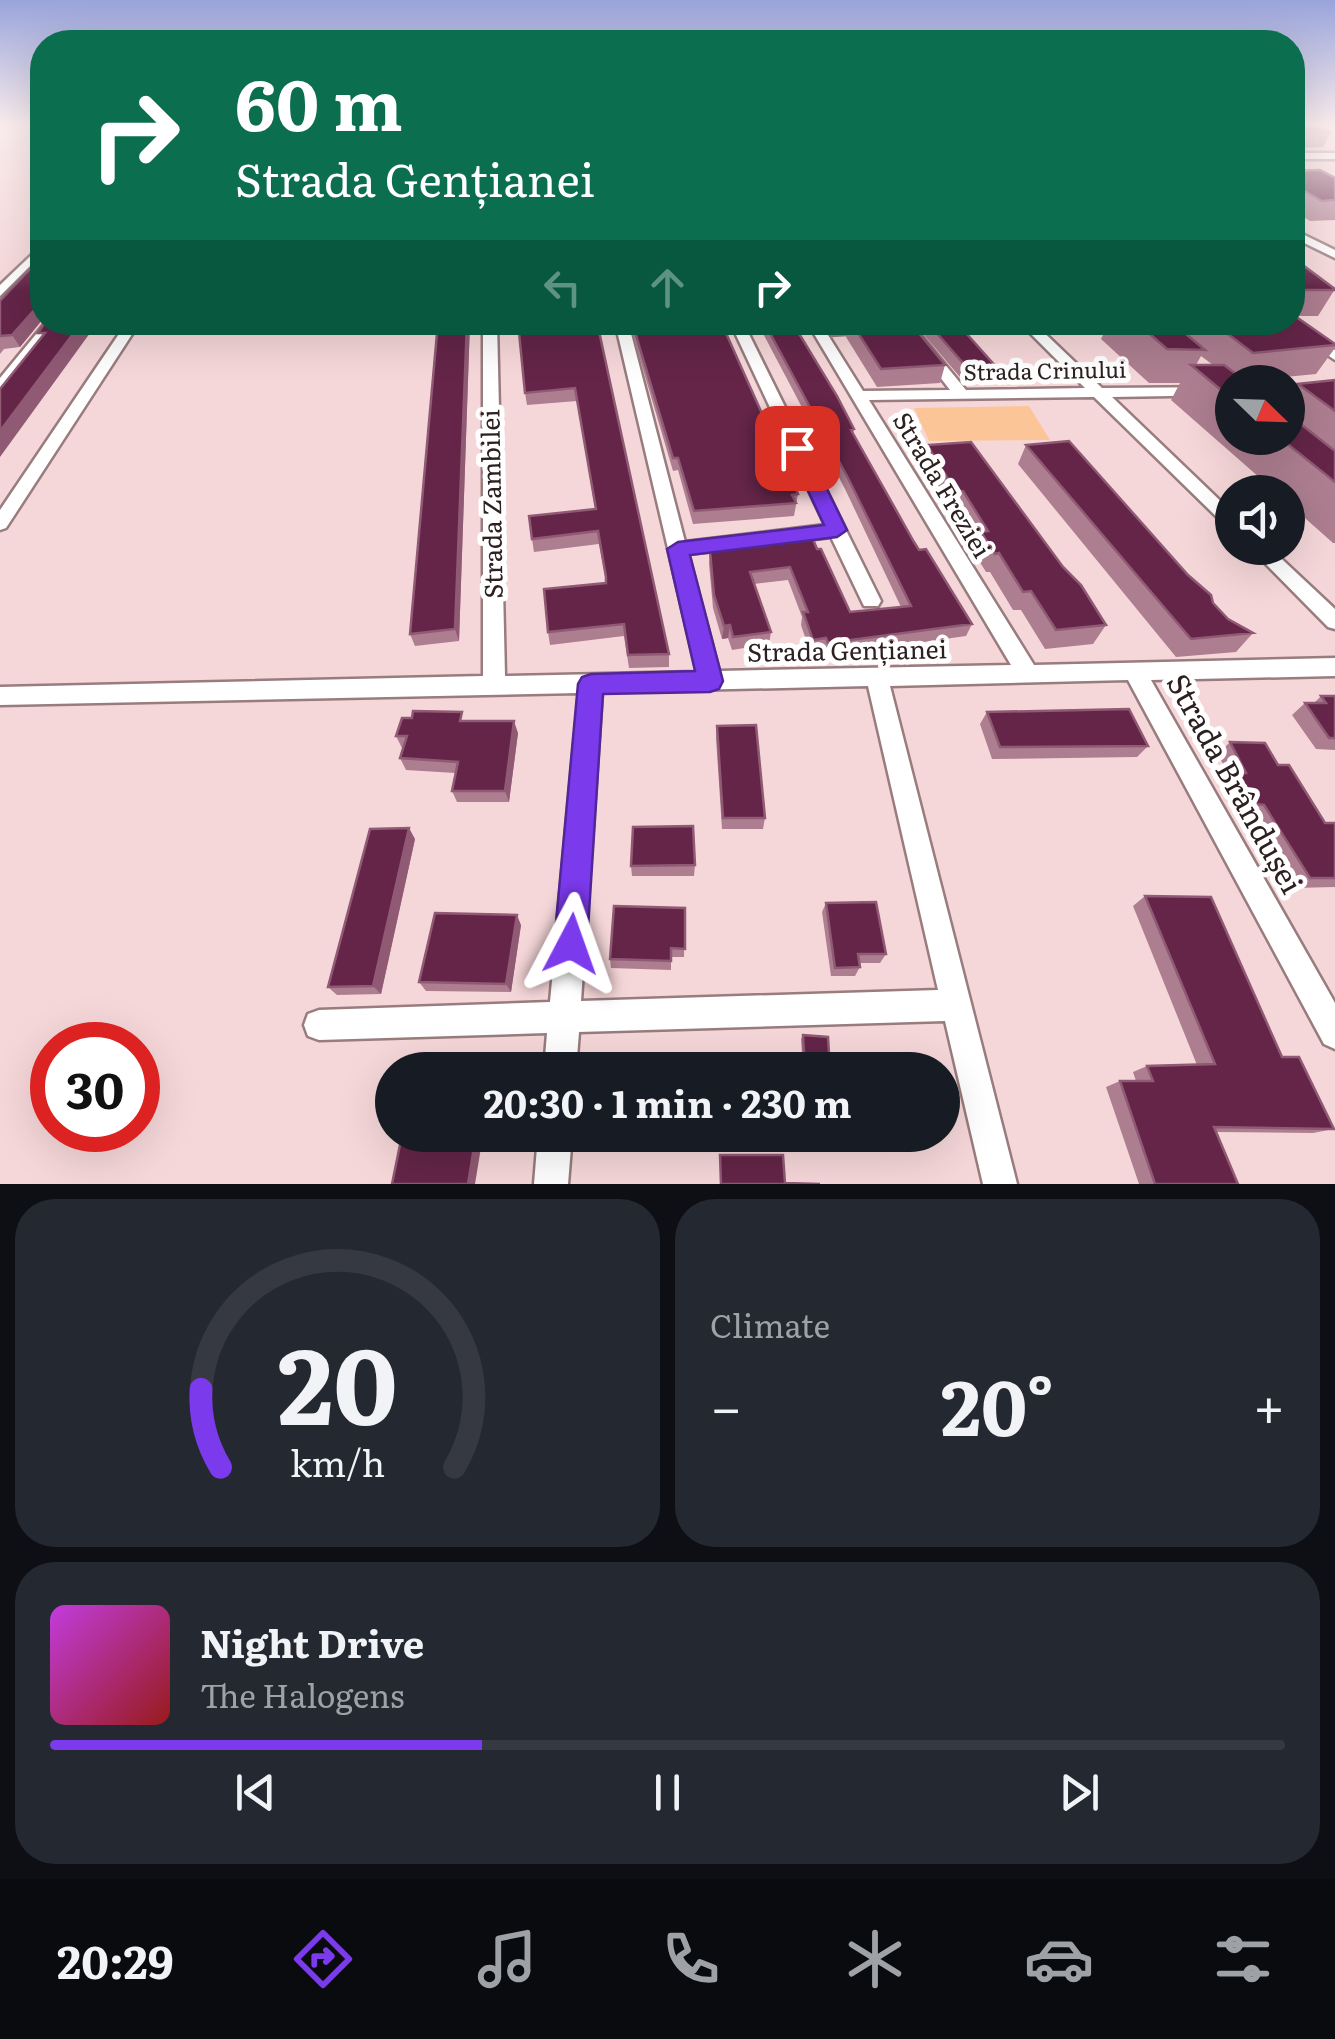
<!DOCTYPE html>
<meta charset="utf-8">
<style>
body{margin:0;font-family:Literata,serif;background:#242831;color:#f1f3f6;height:100vh;display:flex;flex-direction:column;font-size:38px;white-space:nowrap}
*{box-sizing:border-box;margin:0}
p{font-size:32px;color:#9ea1a6}
.icon{flex:none;width:55px;height:55px;fill:none;stroke:currentColor;stroke-width:2;stroke-linecap:round;stroke-linejoin:round}
.map{position:relative;height:1184px;overflow:hidden}
.sheet{display:flex;flex-direction:column;gap:15px;padding:15px;background:#0d0f14;flex:1}
.sheet>*{flex:none}
.hud{position:absolute;left:30px;top:30px;width:1275px;height:305px;border-radius:40px;box-shadow:0 10px 40px #0002;background:#0b6e4f;color:#fff;overflow:hidden}
.needle{width:65px;rotate:113deg}
.fabs{position:absolute;left:1215px;top:365px;display:grid;gap:20px}
.fabs a{display:grid;place-items:center;width:90px;height:90px;border-radius:50%;background:#171b24;box-shadow:0 10px 40px #0002;font-size:50px}
.speed{position:absolute;left:30px;top:1022px;display:flex;gap:20px;font-size:50px;font-weight:700;text-align:center}
.speed>*{display:grid;place-content:center;width:130px;height:130px;border-radius:50%;background:#171b24;box-shadow:0 10px 40px #0002;line-height:1}
.speed .limit{border:15px solid #d22;background:#fff;color:#111}
.pin{position:absolute;display:grid;place-items:center;width:85px;height:85px;color:#fff;margin:-42px;border-radius:20px;box-shadow:0 5px 15px #0006}
.me{position:absolute;width:110px;margin:-55px;rotate:4deg;stroke-linejoin:round;filter:drop-shadow(0 0 8px #0008)}
.turn{display:flex;align-items:center;gap:35px;height:210px;padding:0 40px;font-size:45px}
.turn .icon{width:130px;height:130px;stroke-width:2.5}
.turn b{display:block;font-size:70px;line-height:85px}
.lanes{display:flex;align-items:center;height:95px;padding:0 40px;background:#0003;justify-content:center;gap:50px;direction:ltr}
.lanes .off{opacity:.35}
.big{font-size:75px;font-weight:700;line-height:1.1}
.sheet .tile{flex:1;display:flex;flex-direction:column;justify-content:center;gap:15px;min-width:0;padding:0 35px;border-radius:40px;background:#242831}
.sheet .dial{align-items:center;gap:0}
.dial svg{height:260px;overflow:visible;fill:none;stroke:#363941;stroke-width:7;stroke-linecap:round;text-anchor:middle}
.dial text{fill:#f1f3f6;stroke:none}
.song{display:flex;align-items:center;gap:30px}
.cover{width:120px;height:120px;border-radius:15px;background:linear-gradient(135deg,hsl(290 70% 55%),hsl(0 70% 35%))}
.played{height:10px;border-radius:5px;background:linear-gradient(90deg,#7c3aed 35%,#363941 35%)}
.keys{display:flex;justify-content:space-around;direction:ltr}
.heat{display:flex;justify-content:space-between;align-items:center;font-size:55px;direction:ltr}
.sheet .tiles{flex:1;display:grid;gap:15px;grid-template-columns:1fr 1fr}
.tile:last-child{grid-column:span 2}
.trip{position:absolute;left:375px;top:1052px;width:585px;height:100px;border-radius:50px;background:#171b24;box-shadow:0 10px 40px #0002;font-weight:700;line-height:100px;text-align:center}
.dock{display:flex;height:160px;justify-content:space-around;align-items:center;background:#090b0e;color:#9ea1a6}
.dock .icon{width:70px;height:70px}
.dock .active{color:#7c3aed}
.dock b{font-size:45px;color:#f1f3f6}
.map>svg:first-child{display:block}
.green{fill:#fbc597}
.lines{fill:none;stroke-linecap:round;stroke-linejoin:round}
.street-casing{stroke:#987c7e;stroke-width:5}
.street{fill:#fff;fill-rule:evenodd}
.wall{fill:#ad7e90;fill-rule:evenodd}
.shaded-wall{fill:#905a74}
.building{fill:#642548;stroke:#905a74;stroke-width:2.5}
.route{fill:#7c3aed;stroke:#51269a;stroke-width:2.5}
.labels{text-anchor:middle;stroke-width:10;stroke-linejoin:round;paint-order:stroke}
.far-street-label{font-size:22px;fill:#2c2021;stroke:#fff}
.street-label{font-size:25px;fill:#2c2021;stroke:#fff}
.near-street-label{font-size:30px;fill:#2c2021;stroke:#fff}
</style>
<div class="map">
<svg width="1335" height="1184" viewBox="0 0 1335 1184">
<rect width="100%" height="100%" fill="#f6d7d9"/>
<path class="green" d="M1029,406L1050,440L929,441L914,408Z"/>
<g class="lines">
<g class="street-casing">
<path id="street" d="M1292,153H1335V159H1292Z
M1292,229L1335,250V258L1292,237Z
M42,245V254L0,296V285Z
M46,322H59L5,391L0,392V378Z
M127,322H140L6,528L0,530V510Z
M483,322H497L505,676L697,672L615,322H628L685,542L825,525L730,322H743L881,601L878,606H864L831,537L688,554L719,671L1011,665L807,322H820L823,328L878,325V331L873,332L828,335L863,391L950,390L897,322H910L966,390L1085,388L1019,322H1033L1102,388L1232,387V395L1112,397L1232,512V528L1226,526L1094,397L869,400L1034,665L1335,658V676L1151,680L1335,1003V1049L1324,1044L1128,680L890,686L1017,1184H983L945,1021L579,1032L576,1070H544L547,1033L319,1040L308,1036L304,1025L308,1014L319,1010L550,1002L579,693L0,705V687L483,676ZM868,686L938,990L581,1001L602,692Z
M1278,322H1292L1335,350V360Z
M1335,385V393L1288,394V386Z
M1250,548H1270L1335,609V629L1328,627Z
M538,1135H572L568,1184H534Z"/>
</g>
<use href="#street" class="street"/>
</g>
<path class="wall" d="M1292,126L1331,132L1323,147L1292,148Z
M1292,171L1335,178V220L1310,221L1292,210Z
M42,256V320L20,347L4,349L0,354V301Z
M1292,257L1335,289L1318,316H1294L1335,344V348L1316,374L1232,382V438H1288V398L1298,384L1335,380V543H1333L1288,503V492H1276L1171,400L1180,383H1149L1101,339L1103,335L1089,322H1292ZM1201,356L1213,365H1196Z
M438,322H470L459,641L415,646L410,634Z
M597,322L669,654V667L629,668L624,636L550,645L548,632L606,583V581L599,544L534,552L532,539L595,509L577,401L527,405L525,393Z
M629,322H721L798,494L794,516L693,524L678,470L673,471Z
M757,322H792L854,429L853,434L914,542L972,624L966,636L825,656L823,651L810,652L801,625L802,617L788,580L754,584L771,632L769,644L732,650L728,638L722,639L713,608L709,564L710,551L813,539L850,612L901,607L845,489Z
M849,322H910L945,365L940,383L877,387L846,337Z
M913,322H956L998,369L993,381L965,383Z
M927,445L1106,625L1093,644L1045,649L1021,610H1013L990,572H986L973,551L976,543L956,510H949L921,464Z
M1026,445L1213,603L1228,619L1253,633L1236,652L1176,657L1018,464Z
M1321,696H1335V750L1316,749L1292,715L1305,703H1314Z
M987,712L1148,746L1137,757L992,759L980,724Z
M465,721L518,733L509,802H457L452,791L455,773L406,770L400,758L403,748H402L396,736Z
M717,726L765,818L763,829H722L716,738Z
M1230,742L1278,765L1325,823H1335V887L1294,888L1250,816L1242,815L1225,785L1231,780L1218,754Z
M415,839L381,994L337,995L328,987Z
M695,865L694,876H632L631,866Z
M1145,896L1282,1057L1334,1129L1313,1133L1216,1132L1238,1184H1139L1106,1087L1120,1081H1136L1133,1072L1147,1066L1197,1065L1133,906Z
M826,903L886,954L880,963H859L860,967L855,976H831L822,912Z
M685,908L684,957H671V970L611,968L610,959Z
M521,925L511,992L426,991L419,982Z
M803,1035L830,1070H803L801,1039Z"/>
<path class="shaded-wall" d="M36,308L42,320L20,347L12,335Z
M82,322H98L0,457V431Z
M467,322H470L459,641L455,629Z
M730,625L728,638L722,639L724,626Z
M514,721L518,733L509,802L505,791Z
M409,828L415,839L381,994L373,986Z
M517,915L521,925L511,992L506,984Z
M476,1135H483L475,1184H468Z"/>
<path class="building" d="M1292,126H1318L1331,132L1294,133L1292,132Z
M1320,170L1335,178V200L1322,201L1292,184V171Z
M42,256V308H36L12,335L0,336V301Z
M1292,257L1335,289V290H1296Z
M1292,314L1335,344V345L1253,353L1212,322H1292Z
M45,322H82L0,431V389L45,333H38Z
M438,322H467L455,629L410,634Z
M518,322H597L669,654L628,655L624,624L548,632L544,589L606,583V577L598,531L532,539L529,516L596,509L575,388L525,393Z
M632,322H721L798,494L792,495L796,503L694,511L678,458H673Z
M764,322H792L837,396L854,429L851,430L914,542L919,550L926,549L972,624L828,643L826,638L813,640L803,612H808L790,567L750,572L771,632L733,637L730,625L724,626L714,595L710,551L813,539L817,549H821L850,612L911,606L847,476Z
M851,322H910L945,365L881,369Z
M927,322H956L998,369L970,371Z
M1136,322H1172L1205,350L1167,349Z
M1191,365H1224L1247,382H1232V399Z
M1335,380V411L1298,384Z
M1288,414L1335,451V482L1280,438H1288Z
M1069,441L1188,575L1211,595L1213,603L1228,619L1253,633L1191,639L1026,445Z
M971,442L1063,567L1081,585L1106,625L1056,630L1031,591L1023,592L999,553L995,554L981,532L988,531L963,491L956,492L927,445Z
M1321,696H1335V738H1329L1305,703H1326Z
M1129,709L1148,746L1000,747L987,712Z
M413,711L462,712L460,721H514L505,791H452L458,762L400,758L407,736H396L402,718H412Z
M756,725L765,818H723L717,726Z
M1230,742L1265,743L1278,765H1289L1325,823H1335V878H1310L1264,805L1255,804L1238,774L1246,773Z
M693,826L695,865L631,866L633,827Z
M409,828L373,986L328,987L370,829Z
M1145,896L1211,897L1282,1057H1299L1334,1129L1214,1127L1238,1184H1155L1120,1081H1153L1147,1066L1215,1064Z
M876,902L886,954H858L860,967L835,968L826,903Z
M614,906L685,908V949L671,948V961L610,959Z
M435,913L517,915L506,984L419,982Z
M803,1035L828,1037L830,1070H805Z
M418,1062H488L487,1070H417Z
M402,1135H476L468,1184H392Z
M720,1155H783L785,1183L820,1184H721Z"/>
<linearGradient id="sky" x2="0" y2="1"><stop stop-color="#99a4da"/><stop offset="0.43" stop-color="#fbedee"/><stop offset="1" stop-color="#fbedee" stop-opacity="0"/></linearGradient>
<rect width="1335" height="291" fill="url(#sky)"/>
<path class="route" d="M797,443L807,448L847,530L837,537L690,555L723,681L719,689L710,692L603,694L587,944L582,955L571,960L559,955L554,944L578,684L582,677L591,674L695,671L667,549L678,542L824,525L788,448Z"/>
<g class="labels">
<g class="far-street-label">
<text transform="translate(1045 371) rotate(-1)" y="8">Strada Crinului</text>
</g>
<g class="street-label">
<text transform="translate(942 485) rotate(59)" y="9">Strada Freziei</text>
<text transform="translate(492 504) rotate(-91)" y="9">Strada Zambilei</text>
<text transform="translate(847 651) rotate(-1)" y="9">Strada Gențianei</text>
</g>
<g class="near-street-label">
<text transform="translate(1234 784) rotate(61)" y="10">Strada Brândușei</text>
</g>
</g>
</svg>
<div class="fabs">
<a><svg class="needle" viewBox="-14 -14 28 28"><path d="M0-13l5 13h-10z" fill="#e53935"/><path d="M0 13l5-13h-10z" fill="#9ea1a6"/></svg></a>
<a><svg class="icon" aria-label="sound" viewBox="0 0 24 24"><path d="M4 9h4l5-4v14l-5-4H4zM17 9q2 3 0 6"/></svg></a>
</div>
<div class="speed"><div class="limit">30</div></div>
<div class="pin" style="left:797px;top:448px;background:#d93025"><svg class="icon" aria-label="arrive" viewBox="0 0 24 24"><path d="M6 21V4h12l-3 4 3 4H6"/></svg></div>
<svg class="me" style="left:571px;top:944px" viewBox="-20 -20 40 40"><path d="M0-17L14 15 0 8-14 15z" fill="#7c3aed" stroke="#fff" stroke-width="4"/></svg>
<div class="trip">20:30 · 1 min · 230 m</div>
<div class="hud">
<div class="turn"><svg class="icon" aria-label="right" viewBox="0 0 24 24"><path d="M7 20v-9h11M14 6l5 5-5 5"/></svg><div><b>60 m</b>Strada Gențianei</div></div>
<div class="lanes"><svg class="icon off" aria-label="left" viewBox="0 0 24 24"><path d="M17 20v-9H6M10 6l-5 5 5 5"/></svg><svg class="icon off" aria-label="ahead" viewBox="0 0 24 24"><path d="M12 20V5M6 11l6-6 6 6"/></svg><svg class="icon" aria-label="right" viewBox="0 0 24 24"><path d="M7 20v-9h11M14 6l5 5-5 5"/></svg></div>
</div>
</div>
<section class="sheet">
<div class="tiles">
<div class="tile dial"><svg viewBox="0 0 100 80">
<path d="M14 69A42 42 0 1 1 86 69"/>
<path d="M14 69A42 42 0 0 1 8 45" stroke="#7c3aed"/>
<text x="50" y="56" font-size="32" font-weight="700">20</text>
<text x="50" y="72" font-size="11">km/h</text>
</svg></div>
<div class="tile"><p>Climate</p>
<div class="heat"><a>−</a><b class="big">20°</b><a>+</a></div>
</div>
<div class="tile">
<div class="song"><i class="cover"></i><div><b>Night Drive</b><p>The Halogens</p></div></div>
<div class="played"></div>
<div class="keys"><svg class="icon" aria-label="previous" viewBox="0 0 24 24"><path d="M18 5L8 12l10 7zM5 5v14"/></svg><svg class="icon" aria-label="pause" viewBox="0 0 24 24"><path d="M8 5v14M16 5v14"/></svg><svg class="icon" aria-label="next" viewBox="0 0 24 24"><path d="M6 5l10 7-10 7zM19 5v14"/></svg></div>
</div>
</div>
</section>
<nav class="dock">
<b>20:29</b>
<svg class="icon active" aria-label="directions" viewBox="0 0 24 24"><path d="M12 3l9 9-9 9-9-9zM9 14v-3h6M13 9l2 2-2 2"/></svg>
<svg class="icon" aria-label="music" viewBox="0 0 24 24"><path d="M9 18V5l10-2v13"/><circle cx="6" cy="18" r="3"/><circle cx="16" cy="16" r="3"/></svg>
<svg class="icon" aria-label="phone" viewBox="0 0 24 24"><path d="M5 4h4l2 5-3 2q2 4 5 5l2-3 5 2v4C11 20 4 13 5 4z"/></svg>
<svg class="icon" aria-label="climate" viewBox="0 0 24 24"><path d="M12 3v18M4 7l16 10M4 17L20 7"/></svg>
<svg class="icon" aria-label="car" viewBox="0 0 24 24"><path d="M5 17H2v-5l4-1 3-4h7l3 4 3 1v5h-3M9 17h6M6 11h13"/><circle cx="7" cy="17" r="2"/><circle cx="17" cy="17" r="2"/></svg>
<svg class="icon" aria-label="filters" viewBox="0 0 24 24"><path d="M4 7h16M4 17h16"/><circle cx="9" cy="7" r="2"/><circle cx="15" cy="17" r="2"/></svg>
</nav>
